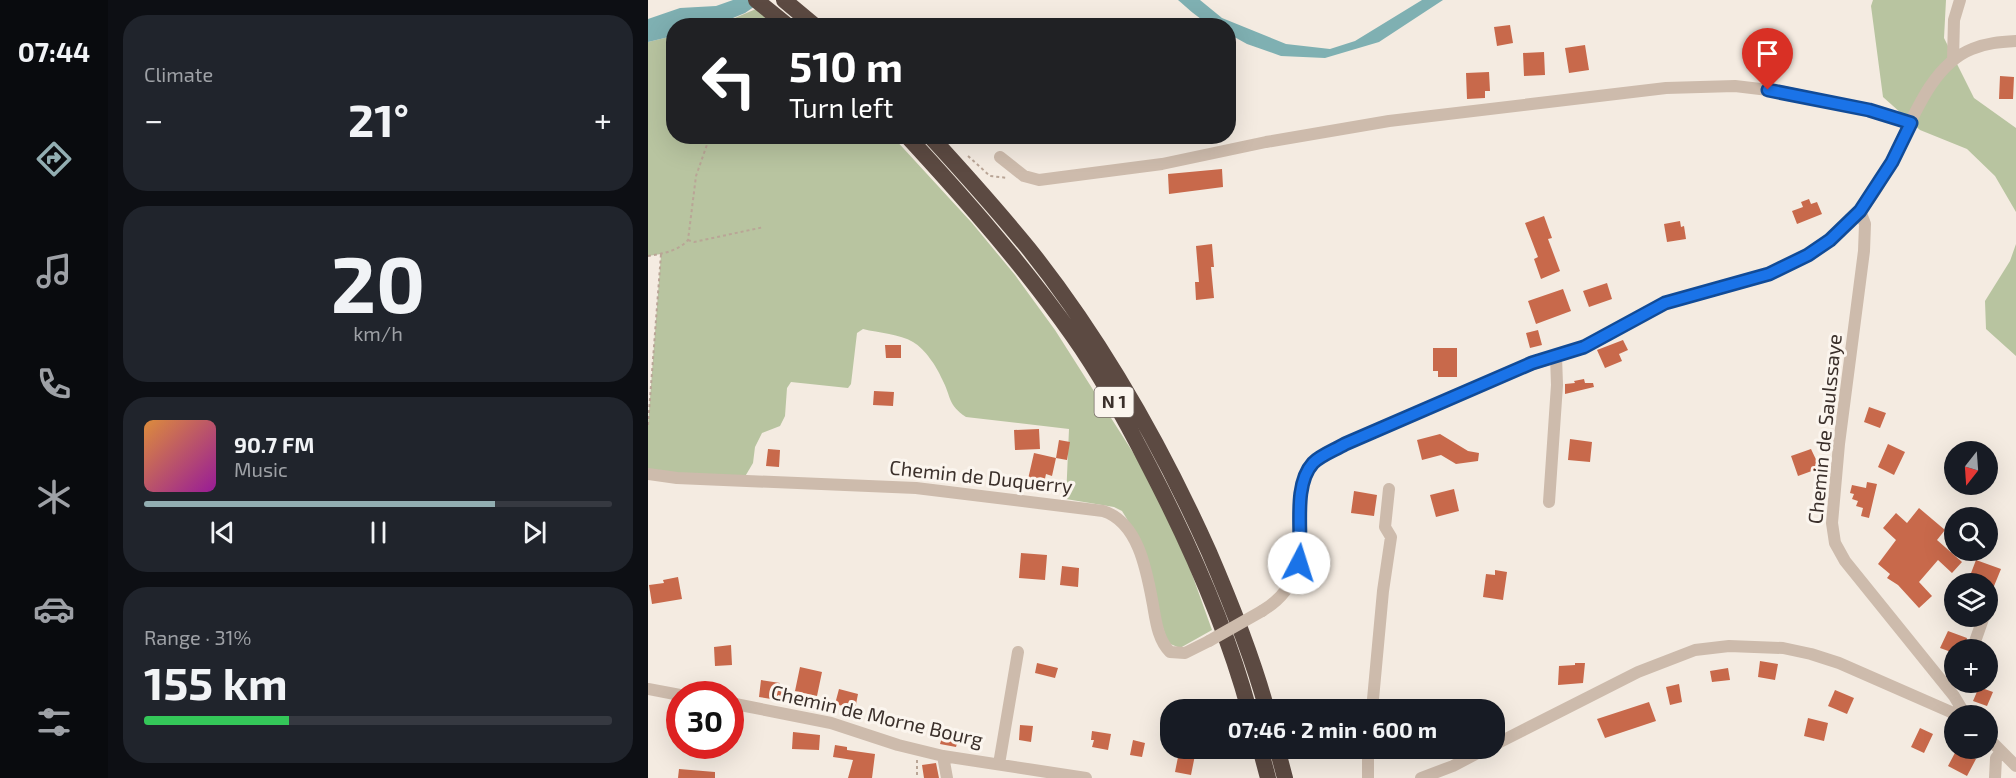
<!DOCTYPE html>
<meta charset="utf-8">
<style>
body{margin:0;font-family:"Exo 2",sans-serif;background:#20242c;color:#f1f3f6;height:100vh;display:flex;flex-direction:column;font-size:22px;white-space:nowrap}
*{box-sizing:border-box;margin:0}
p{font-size:20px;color:#9ea1a6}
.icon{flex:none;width:33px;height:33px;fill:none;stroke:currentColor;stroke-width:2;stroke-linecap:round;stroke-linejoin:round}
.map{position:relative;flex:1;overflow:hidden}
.panel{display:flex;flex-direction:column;gap:15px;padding:15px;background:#0d0f14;width:540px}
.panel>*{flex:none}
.hud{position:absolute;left:18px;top:18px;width:570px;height:126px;border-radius:24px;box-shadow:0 6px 24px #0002;background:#202124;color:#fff;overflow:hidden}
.needle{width:39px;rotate:197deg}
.controls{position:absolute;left:1296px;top:441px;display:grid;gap:12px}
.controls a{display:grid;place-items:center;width:54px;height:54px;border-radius:50%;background:#171b24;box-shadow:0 6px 24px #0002;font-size:30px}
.speed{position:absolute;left:18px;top:681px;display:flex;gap:12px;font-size:30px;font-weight:700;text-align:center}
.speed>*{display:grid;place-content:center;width:78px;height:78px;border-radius:50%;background:#171b24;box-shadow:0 6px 24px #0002;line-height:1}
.speed .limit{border:9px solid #d22;background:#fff;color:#111}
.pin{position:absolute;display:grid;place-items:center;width:51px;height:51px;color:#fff;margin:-62px -26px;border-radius:50% 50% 50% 0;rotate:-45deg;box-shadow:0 0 6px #0007}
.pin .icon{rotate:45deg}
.me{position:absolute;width:66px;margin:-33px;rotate:5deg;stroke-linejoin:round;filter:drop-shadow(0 0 4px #0008)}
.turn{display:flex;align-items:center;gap:21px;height:126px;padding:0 24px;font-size:27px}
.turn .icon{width:78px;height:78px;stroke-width:2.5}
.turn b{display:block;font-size:42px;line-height:51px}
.big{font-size:45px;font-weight:700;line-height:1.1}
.panel .tile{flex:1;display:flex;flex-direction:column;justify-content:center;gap:9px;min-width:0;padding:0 21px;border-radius:24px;background:#20242c}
.panel .dial{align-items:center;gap:0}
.dial b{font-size:78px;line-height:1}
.song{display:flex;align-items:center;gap:18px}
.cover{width:72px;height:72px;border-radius:9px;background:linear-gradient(135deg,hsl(30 70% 55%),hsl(300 70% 35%))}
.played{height:6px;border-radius:3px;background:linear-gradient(90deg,#92aeb2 75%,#363941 75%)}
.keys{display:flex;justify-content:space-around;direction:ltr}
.heat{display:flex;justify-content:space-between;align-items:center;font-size:33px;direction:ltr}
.charge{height:9px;border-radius:4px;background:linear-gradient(90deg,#34c759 31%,#363941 0)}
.trip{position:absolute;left:512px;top:699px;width:345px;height:60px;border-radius:24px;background:#171b24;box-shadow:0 6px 24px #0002;font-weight:700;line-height:60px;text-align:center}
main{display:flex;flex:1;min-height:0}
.tab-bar{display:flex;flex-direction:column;width:108px;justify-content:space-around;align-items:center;background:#090b0e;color:#9ea1a6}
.tab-bar .icon{width:42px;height:42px}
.tab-bar .selected{color:#92aeb2}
.tab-bar b{font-size:27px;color:#f1f3f6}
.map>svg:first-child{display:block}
.green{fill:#b8c4a0}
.water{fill:#7fb0b2}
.building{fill:#c8694b}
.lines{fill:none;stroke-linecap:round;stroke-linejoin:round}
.path{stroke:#b9a596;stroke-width:2;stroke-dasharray:3 3;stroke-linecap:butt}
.minor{stroke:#cdbbac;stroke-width:12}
.highway{stroke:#5c4a42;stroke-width:16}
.minor-bridge{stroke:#cdbbac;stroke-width:12}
.route-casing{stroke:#114b97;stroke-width:15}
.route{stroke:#1a73e8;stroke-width:10}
.labels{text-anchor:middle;stroke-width:6;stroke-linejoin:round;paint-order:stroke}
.shield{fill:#fbf5ee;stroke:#756b66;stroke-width:1.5}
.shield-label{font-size:18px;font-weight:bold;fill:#3b302b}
.street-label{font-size:20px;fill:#3b302b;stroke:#fbf5ee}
</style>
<main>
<nav class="tab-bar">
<b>07:44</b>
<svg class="icon selected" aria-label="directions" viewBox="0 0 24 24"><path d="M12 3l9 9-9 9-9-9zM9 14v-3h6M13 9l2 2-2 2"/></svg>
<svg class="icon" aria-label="music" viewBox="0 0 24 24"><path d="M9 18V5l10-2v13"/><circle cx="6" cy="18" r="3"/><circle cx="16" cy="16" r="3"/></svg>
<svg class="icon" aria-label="phone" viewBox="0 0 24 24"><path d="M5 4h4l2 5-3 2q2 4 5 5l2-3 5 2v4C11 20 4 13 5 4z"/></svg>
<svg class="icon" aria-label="climate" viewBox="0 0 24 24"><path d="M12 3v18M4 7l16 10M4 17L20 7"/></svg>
<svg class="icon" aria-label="car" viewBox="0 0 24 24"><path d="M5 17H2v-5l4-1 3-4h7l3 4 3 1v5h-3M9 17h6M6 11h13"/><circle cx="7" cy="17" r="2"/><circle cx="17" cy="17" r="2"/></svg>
<svg class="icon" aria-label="filters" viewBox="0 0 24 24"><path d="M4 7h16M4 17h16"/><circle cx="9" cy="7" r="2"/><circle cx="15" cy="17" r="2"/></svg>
</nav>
<section class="panel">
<div class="tile"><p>Climate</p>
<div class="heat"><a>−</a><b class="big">21°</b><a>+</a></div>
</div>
<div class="tile dial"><b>20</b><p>km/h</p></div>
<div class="tile">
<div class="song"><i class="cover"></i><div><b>90.7 FM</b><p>Music</p></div></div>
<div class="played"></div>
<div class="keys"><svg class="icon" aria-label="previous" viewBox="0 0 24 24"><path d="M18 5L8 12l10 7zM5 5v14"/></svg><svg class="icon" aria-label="pause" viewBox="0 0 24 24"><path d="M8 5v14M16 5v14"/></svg><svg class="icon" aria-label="next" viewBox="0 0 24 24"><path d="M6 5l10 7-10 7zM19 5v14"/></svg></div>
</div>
<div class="tile"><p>Range · 31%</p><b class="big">155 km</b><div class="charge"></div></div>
</section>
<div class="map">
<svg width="1368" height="778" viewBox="0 0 1368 778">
<rect width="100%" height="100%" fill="#f4ebe1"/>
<path class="green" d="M1225,0H1298L1296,38L1326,98L1368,128V212L1347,176L1319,149L1272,130L1235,97L1223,6Z
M108,9L128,26H68Z
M25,36L26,136L245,137L324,223L367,275L407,330L500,476L541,566L564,630L532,648L520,643L479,519L474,511L466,507L418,499L421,429L318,417C299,404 304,398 294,379C289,367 277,349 265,342C252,334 231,333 215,329L209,333L203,384L200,388L143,382L139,388L137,416L132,426L114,433L107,447L105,463L95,480L0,474V425L13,254L0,256V42Z
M1368,244V356L1338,329L1337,301L1362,261Z"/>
<path class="water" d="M85,0H116L97,13L68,25L26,26L25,36L0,42V19L32,8L68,6Z
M530,0H552L574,18L638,44L682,49L707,41L774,0H795L731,42L677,58L633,56L599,44L581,34L580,26C556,26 548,15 530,0Z"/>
<path class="building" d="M862,25L865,43L849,46L846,27Z
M937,45L941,70L921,73L917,48Z
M896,52L897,75L876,76L875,53Z
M841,72L842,91H837V98L819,99L818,73Z
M1352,76L1366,77L1365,99H1351Z
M574,169L575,187L521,194L520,174Z
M1161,199L1163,204L1169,202L1174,214L1149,224L1144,211L1155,207L1153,202Z
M896,216L904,238L900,239L912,271L893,279L886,259L890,257L877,223Z
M1032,221L1033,227L1036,226L1038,239L1019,242L1016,224Z
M564,244L566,267H563L566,298L548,300L547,282H551L548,246Z
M959,283L964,299L941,307L935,291Z
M915,289L923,311L888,324L880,301Z
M890,330L894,345L882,348L878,333Z
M975,340L980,350L971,354L974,361L957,368L949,350Z
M237,345H253V358H238Z
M785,348H809V377H790V371H785Z
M936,379L937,383H945L946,387L917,394V384L927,383L926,381Z
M226,391L246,392L245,406L225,405Z
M1221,407L1238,413L1232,428L1216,422Z
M391,429L392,449L367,450L366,430Z
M792,434L820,451L831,453L830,461L808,464L793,455L774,460L769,440Z
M922,439L944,442L942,462L920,460Z
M411,440L422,442L419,460L408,458Z
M1240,444L1257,452L1246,475L1230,467Z
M120,449L132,450L131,467L118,466Z
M1163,449L1172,468L1150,476L1143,456Z
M386,453L408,458L404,476L398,474L394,492L378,488Z
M1219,482L1229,484L1221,518L1213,516L1215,508L1208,506L1210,501L1204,499L1206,494L1202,493L1204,485L1218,488Z
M806,489L811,511L788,517L782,495Z
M706,491L729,495L726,516L703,513Z
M1271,508L1297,530L1289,540L1314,562L1304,573L1290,560L1271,582L1284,596L1271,608L1250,585L1239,578L1242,574L1230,564L1248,540L1235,528L1248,513L1259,523Z
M373,553L399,555L397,580L371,578Z
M1328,560L1353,569L1344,591L1340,592V584H1328L1320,581Z
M414,566L431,568L430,587L412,585Z
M847,570L859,572L855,600L835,597L838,574L847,575Z
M30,577L34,599L4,604L1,585L16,583L15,580Z
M1300,631L1319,638L1316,650H1306V653L1292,648Z
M83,645L84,665L67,666L66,647Z
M1112,661L1130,664L1127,680L1110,677Z
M389,663L410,668L407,678L387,673Z
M927,663H937L935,683L910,685L911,666L927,665Z
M152,667L174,672L169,696L147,691Z
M1080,668L1082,680L1064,682L1062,671Z
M113,680L132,683L131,685L141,687L139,697L130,695L129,700L111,697Z
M1031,684L1034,702L1022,705L1018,687Z
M1331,687L1345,692L1339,706L1325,701Z
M191,689L210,694L207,709L187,704Z
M1187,690L1206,698L1199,714L1180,706Z
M1001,702L1008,721L957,738L949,719Z
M1160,718L1180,723L1176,741L1156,736Z
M372,725L385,726L383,742L371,740Z
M297,728L312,732L308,747L292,744Z
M1272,728L1285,734L1276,753L1263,747Z
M444,731L463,734L460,750L444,747L446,740H443Z
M145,732L172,735L171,750L144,749Z
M485,740L497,743L494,757L482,755Z
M187,745L199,747V750L227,754L224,778H200L205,760L185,757Z
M1309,749L1328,759L1319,776L1300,766Z
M531,752L547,755L543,775L527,772Z
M288,763L291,778H276L274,765Z
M31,769L67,772V778H30Z"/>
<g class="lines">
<path class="path" d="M320,156L342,176L360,178
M40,240L46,242L116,227
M0,256C14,254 30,251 40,240L48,176L62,136
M0,425L13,254
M269,760V778"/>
<path class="minor" d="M1305,59L1306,20L1312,0
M352,157L376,176L391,180L514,164L618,142L741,121L1018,88L1087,86L1137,92L1221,110L1263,123
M1212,211L1217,224L1216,251L1191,444L1184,523L1187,543L1197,561L1306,696L1318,716
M0,474L29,478L268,488L455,511C491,522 499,573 505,605C508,622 510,640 522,652L537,653L561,641
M901,502L909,385L908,356
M1340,607L1343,599
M614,611C659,584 651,546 653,501C653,489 655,477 662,467C676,449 714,437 735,428C775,410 816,392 857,374C884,363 912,357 939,346C966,334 990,313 1019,303C1066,286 1117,281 1160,255C1179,244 1194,229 1209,214C1253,171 1266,72 1324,49C1338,43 1352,42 1368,41
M1324,650L1336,616
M0,689L32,695
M82,703L183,723L250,745L295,756L438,778
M724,710L735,591L743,537L737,527L741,489
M1340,738L1368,766
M846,745L990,672L1047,650L1081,646L1135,648L1163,654L1191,663L1312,716
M295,756L299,778
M351,764L370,652
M720,778V748
M773,778L805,766L839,748
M1347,778L1348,758L1353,752"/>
<path class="highway" d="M108,0L140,26
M136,0L167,26
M259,136C318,200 375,265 425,336C454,377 478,421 501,466C541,543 578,625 601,710
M282,136C316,173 349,210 381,249C454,341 513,445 561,552C583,603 604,655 619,710
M612,748L620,778
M629,748L637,778"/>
<path class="minor-bridge" d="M561,641L614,611"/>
</g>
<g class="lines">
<g class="route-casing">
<path id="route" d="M651,563C655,534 644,486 665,463C673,455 687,450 697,444L884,363L936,347L1017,303L1121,274L1160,255L1182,240L1212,211L1244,162L1263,123L1221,110L1120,90"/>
</g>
<use href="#route" class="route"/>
</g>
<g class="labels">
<rect class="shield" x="446.5" y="387" width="39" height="30" rx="4.5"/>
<g class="shield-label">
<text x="466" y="408">N 1</text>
</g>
<g class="street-label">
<text transform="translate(1177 429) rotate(-84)" y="7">Chemin de Saulssaye</text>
<text transform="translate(333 477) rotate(6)" y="7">Chemin de Duquerry</text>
<text transform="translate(229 716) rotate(13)" y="7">Chemin de Morne Bourg</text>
</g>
</g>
</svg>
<div class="controls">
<a><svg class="needle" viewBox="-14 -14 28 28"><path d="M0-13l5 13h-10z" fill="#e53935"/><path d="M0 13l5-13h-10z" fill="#9ea1a6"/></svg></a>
<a><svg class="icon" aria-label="search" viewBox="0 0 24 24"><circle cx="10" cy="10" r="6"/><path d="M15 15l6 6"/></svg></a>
<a><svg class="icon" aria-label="layers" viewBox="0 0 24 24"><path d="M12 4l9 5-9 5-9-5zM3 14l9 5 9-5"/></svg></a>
<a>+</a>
<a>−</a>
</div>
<div class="speed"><div class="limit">30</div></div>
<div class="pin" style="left:1120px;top:90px;background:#d93025"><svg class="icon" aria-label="arrive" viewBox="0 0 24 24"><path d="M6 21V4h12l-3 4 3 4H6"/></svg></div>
<svg class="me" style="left:651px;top:563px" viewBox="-20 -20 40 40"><circle r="19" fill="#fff"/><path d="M0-13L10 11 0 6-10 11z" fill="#1a73e8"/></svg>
<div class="trip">07:46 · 2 min · 600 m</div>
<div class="hud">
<div class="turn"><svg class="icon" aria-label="left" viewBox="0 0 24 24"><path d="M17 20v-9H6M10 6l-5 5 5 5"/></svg><div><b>510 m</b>Turn left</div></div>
</div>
</div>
</main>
